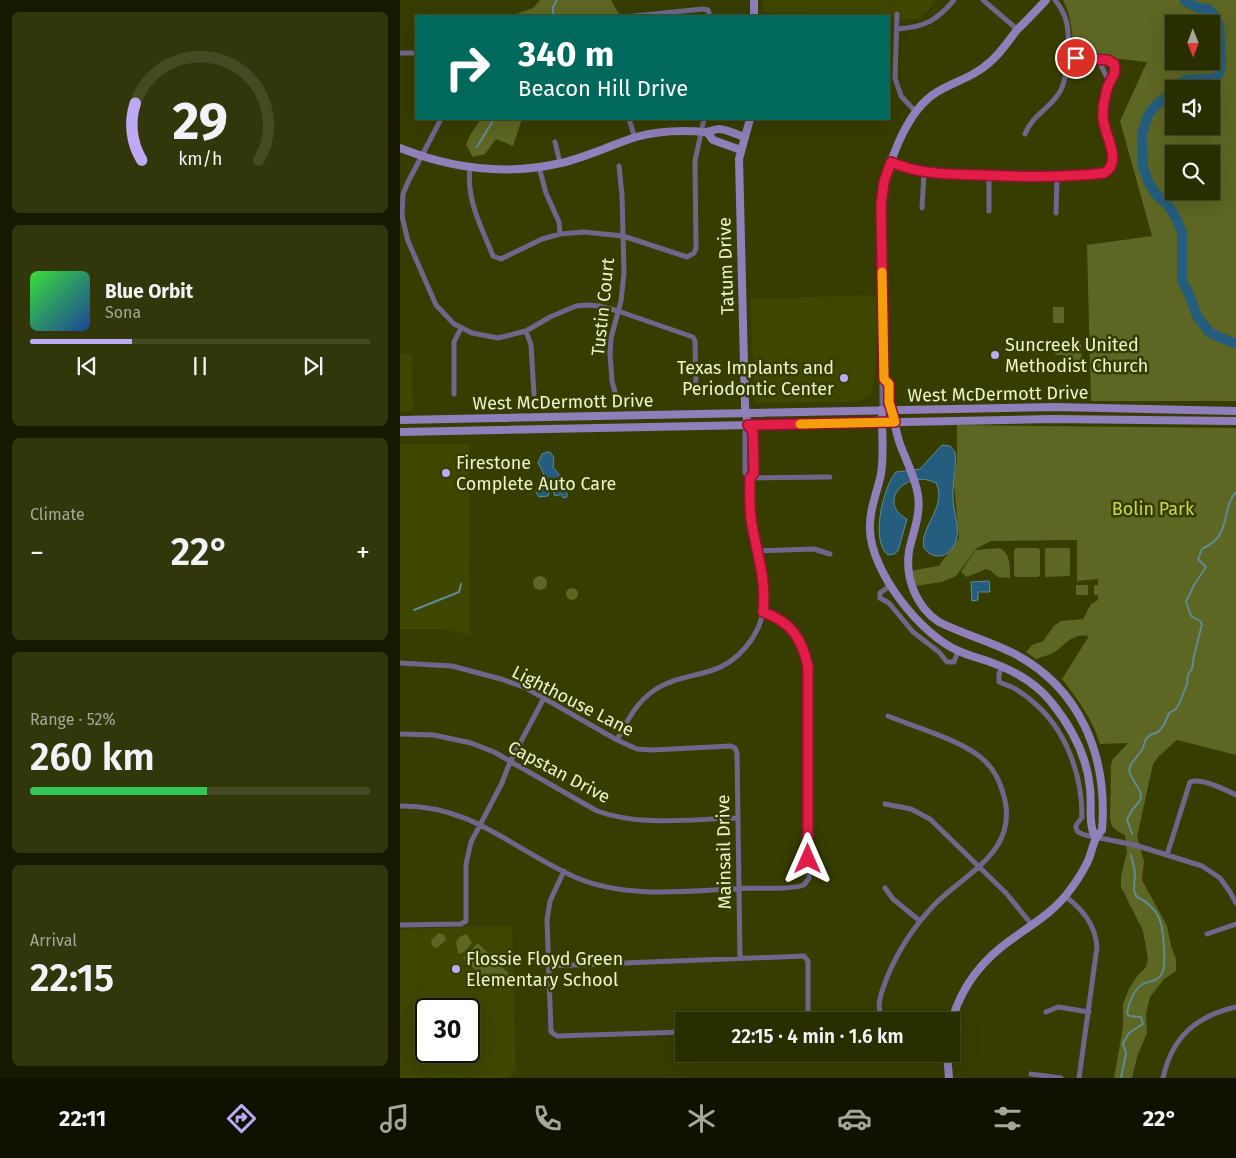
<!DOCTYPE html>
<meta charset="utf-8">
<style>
body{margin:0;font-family:"Fira Sans",sans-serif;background:#31360b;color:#f1f3f6;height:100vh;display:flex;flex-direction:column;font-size:19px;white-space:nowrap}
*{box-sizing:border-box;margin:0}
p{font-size:16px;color:#a5a899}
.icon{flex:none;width:28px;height:28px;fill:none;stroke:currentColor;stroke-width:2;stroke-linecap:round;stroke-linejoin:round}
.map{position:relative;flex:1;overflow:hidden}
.side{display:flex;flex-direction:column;gap:12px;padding:12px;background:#171901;width:400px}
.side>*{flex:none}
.hud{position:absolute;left:15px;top:15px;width:475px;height:105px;border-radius:0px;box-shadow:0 5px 20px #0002,0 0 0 1px #454a23;background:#00695c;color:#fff;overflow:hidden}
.needle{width:32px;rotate:179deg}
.fabs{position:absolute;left:765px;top:15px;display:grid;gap:10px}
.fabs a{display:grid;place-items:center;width:55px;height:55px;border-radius:0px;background:#292e01;box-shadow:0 5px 20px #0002,0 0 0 1px #454a23;font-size:25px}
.speed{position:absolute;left:15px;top:998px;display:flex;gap:10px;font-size:25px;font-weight:700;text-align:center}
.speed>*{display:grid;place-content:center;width:65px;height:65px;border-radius:50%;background:#292e01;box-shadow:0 5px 20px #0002,0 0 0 1px #454a23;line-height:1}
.speed .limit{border:2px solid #111;border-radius:8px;background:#fff;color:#111}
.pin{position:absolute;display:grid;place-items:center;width:42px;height:42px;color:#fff;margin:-21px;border:2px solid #fff;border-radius:50%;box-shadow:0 1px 5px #0007}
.me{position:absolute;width:55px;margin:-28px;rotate:0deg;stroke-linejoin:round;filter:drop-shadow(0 0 4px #0008)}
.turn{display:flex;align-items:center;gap:18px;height:105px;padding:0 20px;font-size:22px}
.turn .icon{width:65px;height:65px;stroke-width:2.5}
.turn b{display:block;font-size:35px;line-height:42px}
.big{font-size:38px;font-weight:600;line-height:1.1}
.side .card{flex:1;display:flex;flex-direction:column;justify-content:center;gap:8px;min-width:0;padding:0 18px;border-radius:8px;background:#31360b}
.side .dial{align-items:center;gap:0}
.dial svg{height:130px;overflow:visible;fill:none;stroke:#454a23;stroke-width:7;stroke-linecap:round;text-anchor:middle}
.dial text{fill:#f1f3f6;stroke:none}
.song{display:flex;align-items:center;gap:15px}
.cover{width:60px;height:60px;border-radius:8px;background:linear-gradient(135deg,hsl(120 70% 55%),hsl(220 70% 35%))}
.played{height:5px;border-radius:2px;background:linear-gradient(90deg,#bea9f5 30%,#454a23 30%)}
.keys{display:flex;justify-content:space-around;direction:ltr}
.heat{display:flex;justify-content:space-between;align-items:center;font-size:28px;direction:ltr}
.charge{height:8px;border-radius:4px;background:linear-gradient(90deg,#34c759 52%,#454a23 0)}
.trip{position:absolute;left:275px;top:1012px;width:285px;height:50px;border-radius:0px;background:#292e01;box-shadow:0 5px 20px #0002,0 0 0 1px #454a23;font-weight:600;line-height:50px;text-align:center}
.tab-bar{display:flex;height:80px;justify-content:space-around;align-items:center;background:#101200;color:#a5a899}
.tab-bar .icon{width:35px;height:35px}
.tab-bar .active{color:#bea9f5}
.tab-bar b{font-size:22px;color:#f1f3f6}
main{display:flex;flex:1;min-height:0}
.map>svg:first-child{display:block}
.built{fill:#3e4600;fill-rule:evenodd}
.green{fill:#5d6623;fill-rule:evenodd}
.water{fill:#245d7d;stroke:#608a96}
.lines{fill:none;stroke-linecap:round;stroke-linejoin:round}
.stream{stroke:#608a96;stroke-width:2}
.river{stroke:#245d7d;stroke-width:10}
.street{stroke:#70668c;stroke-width:5}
.secondary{stroke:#8f7fba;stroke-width:8}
.route-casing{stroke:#92132f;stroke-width:12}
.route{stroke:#e11d48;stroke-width:9}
.slow{stroke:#f59e0b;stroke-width:9}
.poi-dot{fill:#bea9f5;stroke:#373d01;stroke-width:2}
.labels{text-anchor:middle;stroke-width:5;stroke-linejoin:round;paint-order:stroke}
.street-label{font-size:18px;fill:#ecf4cf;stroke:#373d01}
.poi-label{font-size:18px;fill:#ecf4cf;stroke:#373d01;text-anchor:start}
.park-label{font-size:18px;fill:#c7d94f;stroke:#373d01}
</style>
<main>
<section class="side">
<div class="card dial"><svg viewBox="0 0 100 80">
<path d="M14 69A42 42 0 1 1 86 69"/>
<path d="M14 69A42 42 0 0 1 10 34" stroke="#bea9f5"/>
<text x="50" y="56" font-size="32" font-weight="700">29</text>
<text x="50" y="72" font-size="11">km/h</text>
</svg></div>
<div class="card">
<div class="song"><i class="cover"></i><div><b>Blue Orbit</b><p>Sona</p></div></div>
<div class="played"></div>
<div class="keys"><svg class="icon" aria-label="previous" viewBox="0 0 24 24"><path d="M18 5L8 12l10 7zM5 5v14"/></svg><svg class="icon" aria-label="pause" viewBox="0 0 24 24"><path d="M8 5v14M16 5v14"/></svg><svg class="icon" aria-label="next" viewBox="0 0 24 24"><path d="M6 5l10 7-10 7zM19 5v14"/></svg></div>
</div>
<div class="card"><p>Climate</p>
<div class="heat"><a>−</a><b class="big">22°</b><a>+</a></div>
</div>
<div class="card"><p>Range · 52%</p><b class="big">260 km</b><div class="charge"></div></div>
<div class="card"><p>Arrival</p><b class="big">22:15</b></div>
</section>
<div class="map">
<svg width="836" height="1078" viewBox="0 0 836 1078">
<rect width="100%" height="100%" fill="#373d01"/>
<path class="built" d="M363,0H535V3L519,19L489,18V16L363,13Z
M476,295V367L473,387L469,396L458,402L355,403L350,299Z
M0,354H12L13,411H0Z
M0,444H69L70,635L41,629H0Z
M112,926L116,1072L107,1078H0V929ZM26,1009H69V1051H26Z"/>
<path class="green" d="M140,0H211L220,16H113V15L133,8Z
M663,0H836V401H691L687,245L752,236L720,121L747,62L674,54C672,34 672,17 663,0ZM774,24H811V61H774ZM774,89H811V126H774ZM774,154H811V191H774Z
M81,119H122L113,146L96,139L85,154L73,157L66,145L70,135Z
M653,307H664V323H653Z
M655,344H681L682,369L670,370L672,359H664L663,355H655Z
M557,425L836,428V755L777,740L759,756L753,764L737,837L744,861L742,880L767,926L771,946L776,959V971L764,979L750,997L746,1014L747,1033L737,1057L732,1078H714L723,1027V1004L729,989L737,976L746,967L748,959L743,931L721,887V876L727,852L725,835C717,831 712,829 710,820L711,765L713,759L728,743L700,744C692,718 678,700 662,679L689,636C673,633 668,642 656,651C651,655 643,656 636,659L626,652L632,645L643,641L654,626L661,621L683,619L691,604L698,600V595H694V585H698V579L677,581V540L591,541L577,548L556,576L542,582L515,586L512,573L514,570L539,566L559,538L554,484L557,459Z
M600,548C611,555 610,566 610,578L598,577L591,571L586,569L567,577L561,572L576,550Z
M616,548H638L640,550V575L638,577H616L614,575V550Z
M646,548H668L670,549V574L669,576L646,577L645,575V550Z
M133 583a7 7 0 1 1 14 0a7 7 0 1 1-14 0Z
M676,585H688V595H676Z
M166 594a6 6 0 1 1 12 0a6 6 0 1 1-12 0Z
M39,933L44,935L46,940L37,948L32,946L31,940Z
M66,934L68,936L72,943L64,952L58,954L56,942L59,937Z
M78,943L109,974L94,988L63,958Z"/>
<path class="water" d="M542,445L550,446L555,452C557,467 552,483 553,498C553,511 559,523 557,537C554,554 536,564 524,548C519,527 548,506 536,483C506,468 476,503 507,519L498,551L494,554L488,555C470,541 483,487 496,472L520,469Z
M147,452H150L154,458L153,467L161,477L155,481L151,480L148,481L147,486L150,490L148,496L139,497L136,492C138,477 151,484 138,463L142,454Z
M163,483L165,485L164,491L167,493V497L163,498L161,494L157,496L154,495V490Z
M589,581L590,592H578V600L572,601L571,582Z"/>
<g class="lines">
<path class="stream" d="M156,16L153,13V7L157,0
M77,147L94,119
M830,341L836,348
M14,610L59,592L61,584
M732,834L727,820L732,810L739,802L741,798L740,791L731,776L729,770L731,764L742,750L746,739L750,735L758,732L764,725L769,713L776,709L779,704L787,684L788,674L792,669L794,656L802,624L800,621L791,616L786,602L794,585L806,567L798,559L802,549C805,547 809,546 812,543C829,531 823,506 836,492
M721,1078L726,1053L723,1043L729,1033L743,1024L741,1017L730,1016L727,1014C728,1004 734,989 743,984C750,981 759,981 762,973C766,966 764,957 764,950C763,923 761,909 736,896L734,890L735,872L731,855"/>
<path class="river" d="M776,89L785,80L815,79L819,73L821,65L819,24L815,16L808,9L799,8L785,1V0
M774,91L756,105L748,115L742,134L743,167L749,183L756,194L768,205L775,216L782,232V281L789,294L797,316L810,333L836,344"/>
<path class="street" d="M583,0L618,30
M497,14L495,78L501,96L516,112
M234,16L303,9L308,10L310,16
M497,29C525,27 536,21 554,0
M0,53H16
M698,59L709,82
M41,119L8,182L3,194L2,216L8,241L36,305L54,324L72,333L98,338L126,331L150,317L176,306L189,305L199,306L218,311L293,337L295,341L296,390
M229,119L235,138
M625,134C632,116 647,110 657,96C669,81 670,43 667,24C665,15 661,7 655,0
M155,142L160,163
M491,162C519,175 548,174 578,175C620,177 662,178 704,173C723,162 703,133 703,118C702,107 705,96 708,86C711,77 717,74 714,64L708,60L668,58
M139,167L146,193L159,222L160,234
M70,168C66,200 82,228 93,256L101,259L142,239L160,234L184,232L223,236L287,257L294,253L296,248L295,161L304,119
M589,175V211
M522,208L524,173
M656,213L657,177
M126,331L131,345L134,394
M484,379L489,384L491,411
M215,392L212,381L210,354L211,338L221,301L224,273L222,195L219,166
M54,394V342L61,328
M482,411V384L484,379
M350,478L430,477
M357,551L414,549L430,554
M491,585L480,593V598L489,603L513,632L539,652L547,662H554L558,651
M0,663L52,666L101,679L126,688L217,740L237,749L252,750L331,746L335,748L337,753L340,958
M602,667L599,674V682C603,684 605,684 609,686C618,689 625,695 632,701C666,729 682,774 682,817C680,823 672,824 678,832L685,835L735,845L802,866L820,878L830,892L836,903
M0,734L34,735L71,743L94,752L197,811C242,827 291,819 337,818
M217,740C227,721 237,701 256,689C274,678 291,677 310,671C338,663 360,636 364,607C366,584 359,561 354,539C351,519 350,499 350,478L354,473L353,431L348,425L345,432V473L350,478
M485,804L511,809L530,819L606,893L632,925
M0,806C74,805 114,851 177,878C230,900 295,890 351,888C366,888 390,890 404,885L409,878L408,667C402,638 391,622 363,612
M767,855L790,782C801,777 826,790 836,795
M164,871L150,901L147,920L151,1032L157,1036L284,1032
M485,888L493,899L520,921
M665,896C683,910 695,924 697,947L679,1078
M0,925L61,924L66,921V864L71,842L102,783L110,762L144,698
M807,934L836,924
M148,966L404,956L408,961V1021
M646,1012L658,1007L689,1012
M483,1020C475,1007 481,994 486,980C497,952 514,926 535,904C567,872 621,850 603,793C599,778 591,765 579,756C557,739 515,727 488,716
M631,1074L661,1078
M763,1078C772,1037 796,1016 836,1007"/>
<path class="secondary" d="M354,16V0
M307,132L313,140L341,150
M0,148C52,169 105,176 161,163C187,157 211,145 236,137C258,131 282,130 305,132C310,132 314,129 319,129C327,129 337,135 345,137
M484,379L481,205C485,170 505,111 537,92C555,81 574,77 590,62C601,53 608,41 617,30C627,20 637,10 646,0
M491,411C495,422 496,433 500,444C506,461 515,476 518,495C521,515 513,532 509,551C505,578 516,607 539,622C563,634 589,641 613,653C681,688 708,757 702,830C693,839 693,849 688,861C683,871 677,881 670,890C655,911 633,924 612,939C582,960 560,988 551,1024
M482,417C482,436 484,456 481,474C477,493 469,510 470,530C471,572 522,637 561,652C570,656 580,658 590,662C613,670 637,684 652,703C672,728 687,756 690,788C692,804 688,823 695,837
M0,420L655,407L836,411
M348,425L345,406L339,159L350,119
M0,432L651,419L836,421
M547,1054L549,1078"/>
</g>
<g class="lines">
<g class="route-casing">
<path id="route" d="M408,859V667C402,638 391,622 363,612C367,583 357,553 352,525C349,510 350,493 350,478L354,473L353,432L348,425L495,422L489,402V384L484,379L481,205L484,182L491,162C520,175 551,174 582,175C623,177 663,178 704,173C724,162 703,133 703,117C702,107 705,96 708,86C711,77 717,75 714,64L708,60L676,58"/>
</g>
<use href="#route" class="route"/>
<path class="slow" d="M400,424L495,422L489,402V384L484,379L482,272"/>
</g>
<g class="poi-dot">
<circle cx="595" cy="355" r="5"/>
<circle cx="444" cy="378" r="5"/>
<circle cx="46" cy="473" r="5"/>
<circle cx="56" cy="969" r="5"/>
</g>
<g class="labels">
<g class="street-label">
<text transform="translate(326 266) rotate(-92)" y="6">Tatum Drive</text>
<text transform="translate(203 307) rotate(-84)" y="6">Tustin Court</text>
<text transform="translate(598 394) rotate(-1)" y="6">West McDermott Drive</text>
<text transform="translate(163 402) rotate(-1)" y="6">West McDermott Drive</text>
<text transform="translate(173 701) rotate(27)" y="6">Lighthouse Lane</text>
<text transform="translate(159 772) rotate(28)" y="6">Capstan Drive</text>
<text transform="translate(324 852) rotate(-91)" y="6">Mainsail Drive</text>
</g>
<g class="poi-label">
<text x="605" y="351">Suncreek United<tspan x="605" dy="21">Methodist Church</tspan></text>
<text x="434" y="374" text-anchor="end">Texas Implants and<tspan x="434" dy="21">Periodontic Center</tspan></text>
<text x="56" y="469">Firestone<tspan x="56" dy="21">Complete Auto Care</tspan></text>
<text x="66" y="965">Flossie Floyd Green<tspan x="66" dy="21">Elementary School</tspan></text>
</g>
<g class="park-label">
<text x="753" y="515">Bolin Park</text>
</g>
</g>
</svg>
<div class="fabs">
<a><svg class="needle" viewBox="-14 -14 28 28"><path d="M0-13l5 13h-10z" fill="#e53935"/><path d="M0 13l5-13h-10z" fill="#a5a899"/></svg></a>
<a><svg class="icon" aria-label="sound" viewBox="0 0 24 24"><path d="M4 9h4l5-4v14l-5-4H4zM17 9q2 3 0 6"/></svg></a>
<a><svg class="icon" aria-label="search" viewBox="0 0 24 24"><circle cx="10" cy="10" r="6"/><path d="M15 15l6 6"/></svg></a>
</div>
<div class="speed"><div class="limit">30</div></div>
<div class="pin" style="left:676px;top:58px;background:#d93025"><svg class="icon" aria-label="arrive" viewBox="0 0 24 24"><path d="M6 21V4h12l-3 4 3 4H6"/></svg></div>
<svg class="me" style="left:408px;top:859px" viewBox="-20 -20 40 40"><path d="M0-17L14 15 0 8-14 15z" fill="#e11d48" stroke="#fff" stroke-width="4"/></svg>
<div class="trip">22:15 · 4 min · 1.6 km</div>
<div class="hud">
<div class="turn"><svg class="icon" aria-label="right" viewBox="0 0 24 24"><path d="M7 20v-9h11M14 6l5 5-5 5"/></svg><div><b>340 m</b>Beacon Hill Drive</div></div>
</div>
</div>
</main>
<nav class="tab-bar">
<b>22:11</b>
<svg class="icon active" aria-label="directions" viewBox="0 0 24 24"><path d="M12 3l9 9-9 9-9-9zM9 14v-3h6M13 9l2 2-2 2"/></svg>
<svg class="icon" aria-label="music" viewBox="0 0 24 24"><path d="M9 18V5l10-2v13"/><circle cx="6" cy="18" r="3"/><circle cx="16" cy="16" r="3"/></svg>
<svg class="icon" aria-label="phone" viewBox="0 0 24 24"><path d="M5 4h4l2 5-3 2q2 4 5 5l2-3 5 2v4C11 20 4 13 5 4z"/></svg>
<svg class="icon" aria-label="climate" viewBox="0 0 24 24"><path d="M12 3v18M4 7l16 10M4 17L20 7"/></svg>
<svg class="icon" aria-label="car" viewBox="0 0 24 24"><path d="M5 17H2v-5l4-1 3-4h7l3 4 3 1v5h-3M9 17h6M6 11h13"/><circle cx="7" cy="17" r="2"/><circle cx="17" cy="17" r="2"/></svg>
<svg class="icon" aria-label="filters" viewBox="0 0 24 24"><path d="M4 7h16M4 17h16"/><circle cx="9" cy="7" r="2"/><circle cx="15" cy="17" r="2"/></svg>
<b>22°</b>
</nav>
